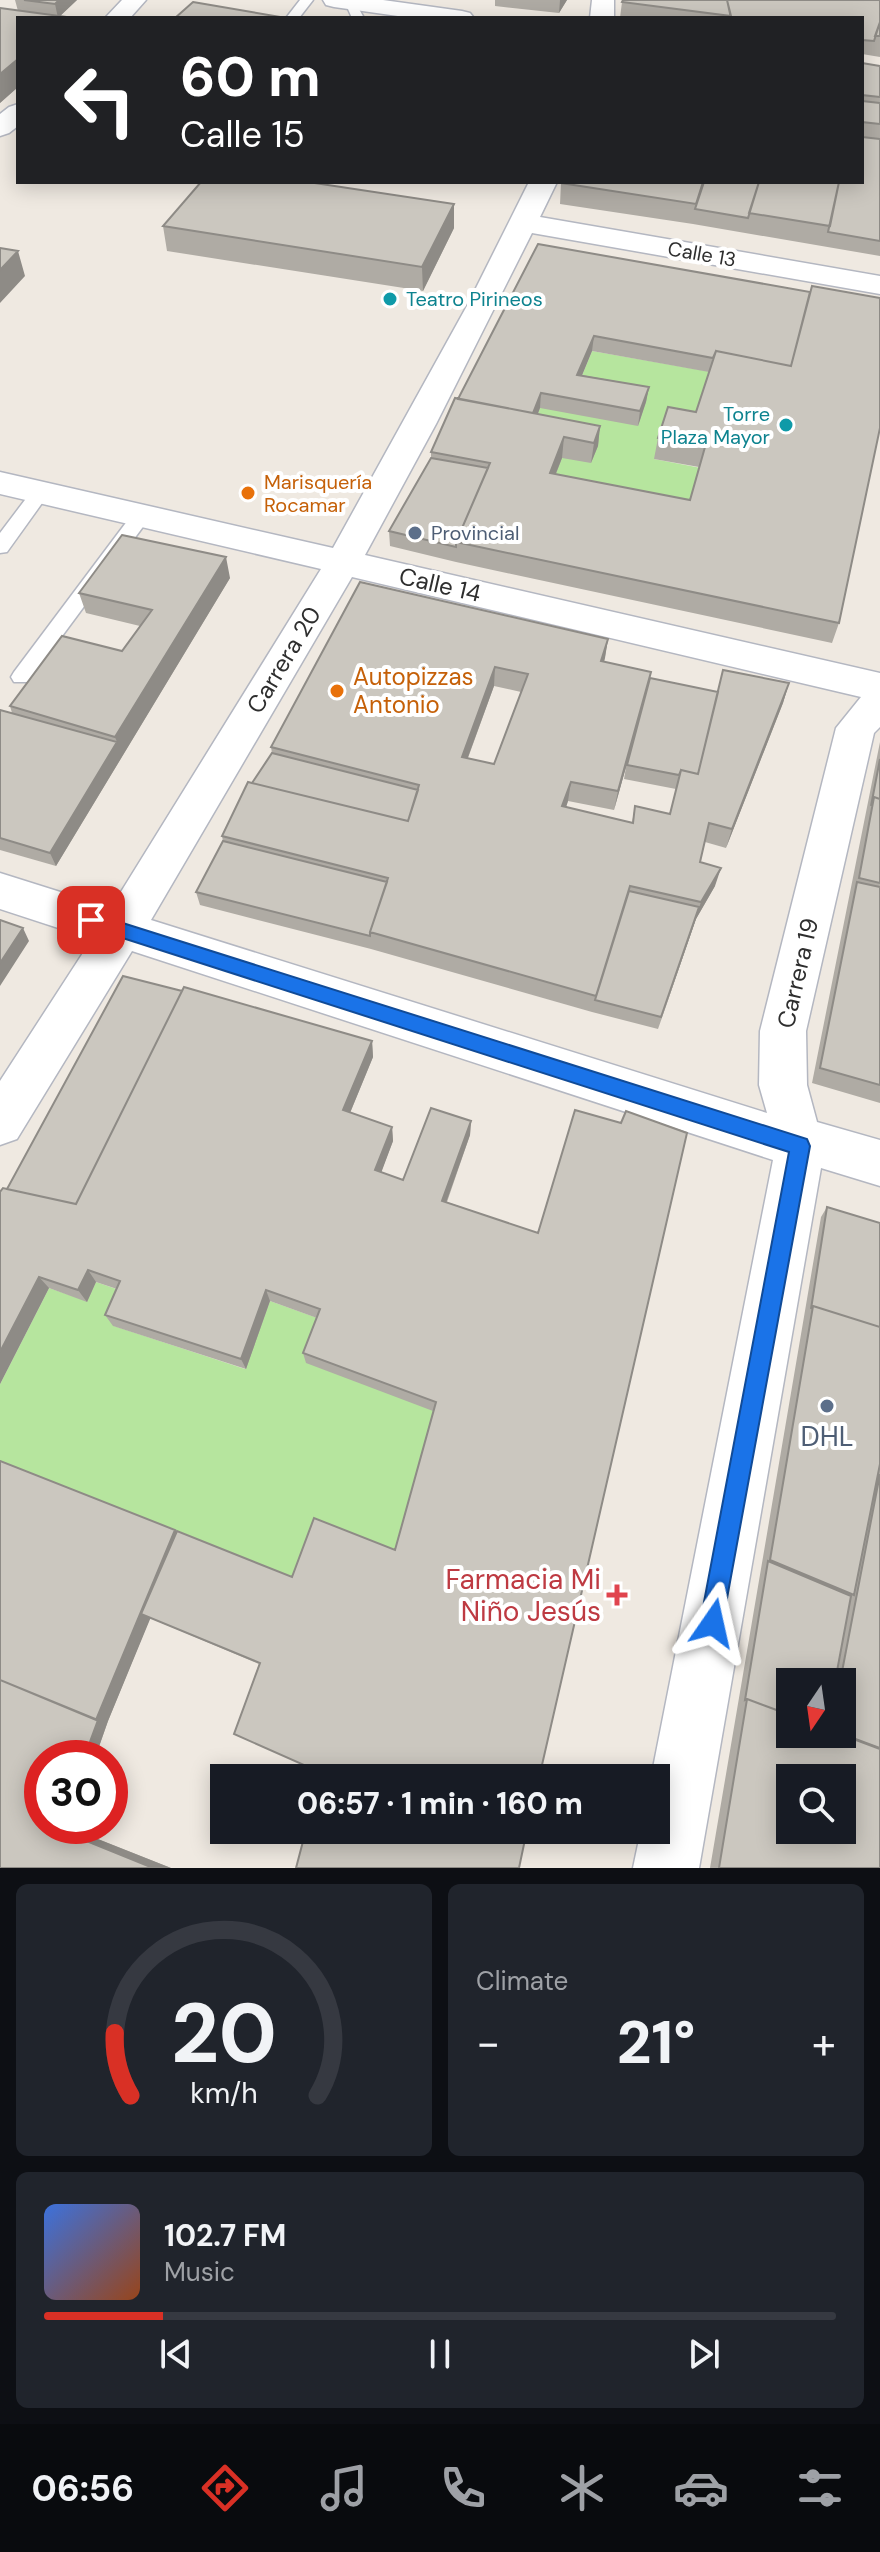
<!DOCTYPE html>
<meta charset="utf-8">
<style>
body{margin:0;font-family:"DM Sans",sans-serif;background:#20242c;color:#f1f3f6;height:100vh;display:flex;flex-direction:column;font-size:30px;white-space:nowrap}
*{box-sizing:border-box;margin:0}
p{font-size:26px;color:#9ea1a6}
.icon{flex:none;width:44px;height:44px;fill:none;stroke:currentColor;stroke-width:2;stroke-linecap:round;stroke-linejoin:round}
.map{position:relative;height:1868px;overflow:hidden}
.sheet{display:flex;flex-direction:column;gap:16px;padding:16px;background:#0d0f14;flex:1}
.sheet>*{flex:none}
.top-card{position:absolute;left:16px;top:16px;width:848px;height:168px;border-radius:0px;box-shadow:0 4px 20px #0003;background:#202124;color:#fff;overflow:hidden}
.needle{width:52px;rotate:193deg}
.buttons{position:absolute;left:776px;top:1668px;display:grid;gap:16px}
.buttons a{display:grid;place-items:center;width:80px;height:80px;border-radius:0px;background:#171b24;box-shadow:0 4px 20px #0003;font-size:40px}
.speed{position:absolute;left:24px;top:1740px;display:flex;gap:16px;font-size:40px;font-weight:700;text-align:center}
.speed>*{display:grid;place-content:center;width:104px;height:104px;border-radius:50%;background:#171b24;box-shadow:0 4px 20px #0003;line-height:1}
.speed .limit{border:12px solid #d22;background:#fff;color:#111}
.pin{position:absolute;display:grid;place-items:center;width:68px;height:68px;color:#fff;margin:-34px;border-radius:16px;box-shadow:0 4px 12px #0006}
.me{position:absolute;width:88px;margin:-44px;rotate:11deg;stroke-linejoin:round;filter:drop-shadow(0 0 6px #0008)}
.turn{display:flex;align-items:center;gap:28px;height:168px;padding:0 32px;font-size:36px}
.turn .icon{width:104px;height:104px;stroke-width:2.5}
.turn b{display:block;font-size:56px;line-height:68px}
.big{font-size:60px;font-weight:800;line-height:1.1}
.sheet .card{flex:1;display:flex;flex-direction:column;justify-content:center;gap:12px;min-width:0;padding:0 28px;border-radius:12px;background:#20242c}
.sheet .dial{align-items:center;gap:0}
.dial svg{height:208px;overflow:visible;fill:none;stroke:#363941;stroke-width:7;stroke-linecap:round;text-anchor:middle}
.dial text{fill:#f1f3f6;stroke:none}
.song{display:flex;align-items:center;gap:24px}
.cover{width:96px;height:96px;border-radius:12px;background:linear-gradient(135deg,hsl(220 70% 55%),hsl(20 70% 35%))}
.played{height:8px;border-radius:4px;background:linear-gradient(90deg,#d93025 15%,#363941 15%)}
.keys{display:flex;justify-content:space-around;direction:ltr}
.heat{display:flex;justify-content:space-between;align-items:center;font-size:44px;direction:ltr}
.sheet .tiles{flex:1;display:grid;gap:16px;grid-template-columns:1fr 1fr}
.card:last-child{grid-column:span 2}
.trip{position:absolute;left:210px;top:1764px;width:460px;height:80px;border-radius:0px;background:#171b24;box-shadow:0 4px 20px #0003;font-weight:800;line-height:80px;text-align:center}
.menu{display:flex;height:128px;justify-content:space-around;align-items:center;background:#090b0e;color:#9ea1a6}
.menu .icon{width:56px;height:56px}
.menu .current{color:#d93025}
.menu b{font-size:36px;color:#f1f3f6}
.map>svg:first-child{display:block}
.green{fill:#b6e59e}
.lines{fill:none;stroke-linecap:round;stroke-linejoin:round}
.service-casing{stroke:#b4b7c1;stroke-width:3}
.minor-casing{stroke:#b4b7c1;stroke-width:3}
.service{fill:#fff;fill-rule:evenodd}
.minor{fill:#fff;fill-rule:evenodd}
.wall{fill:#afaba4;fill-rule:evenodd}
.shaded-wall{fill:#8e8b86}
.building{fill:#cbc7bf;stroke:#8e8b86;stroke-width:2;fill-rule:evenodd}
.route{fill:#1a73e8;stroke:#114b97;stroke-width:2}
.culture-dot{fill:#0f9aa8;stroke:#fff;stroke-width:3}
.food-dot{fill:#e8710a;stroke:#fff;stroke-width:3}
.service-dot{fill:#5c6f8a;stroke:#fff;stroke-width:3}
.health-dot{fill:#e0444e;stroke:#fff;stroke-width:3}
.labels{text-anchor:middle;stroke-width:8;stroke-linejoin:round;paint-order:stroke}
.far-street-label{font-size:20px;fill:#2e2e2e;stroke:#fff}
.far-culture-label{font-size:20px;fill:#0d838f;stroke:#fff;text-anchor:start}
.far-food-label{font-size:20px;fill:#c56008;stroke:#fff;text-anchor:start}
.far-service-label{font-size:20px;fill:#4e5e75;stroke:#fff;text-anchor:start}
.street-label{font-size:24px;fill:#2e2e2e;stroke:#fff}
.food-label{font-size:24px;fill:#c56008;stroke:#fff;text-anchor:start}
.near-service-label{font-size:28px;fill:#4e5e75;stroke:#fff}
.near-health-label{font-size:28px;fill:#be3a42;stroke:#fff;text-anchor:end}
</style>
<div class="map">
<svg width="880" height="1868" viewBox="0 0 880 1868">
<rect width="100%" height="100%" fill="#efe9e1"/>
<path class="green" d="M592,351L712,372L692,433L654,459L701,468L686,520L548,493L530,433L540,408L576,390Z
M96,1282L128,1293L114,1326L245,1369L270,1301L323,1320L436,1411L396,1555L296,1582L0,1463V1384L49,1288L87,1301Z"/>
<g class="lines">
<g class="service-casing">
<path id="service" d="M300,0H313L299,18H286Z
M344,0H354L364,18H352Z
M41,486L50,492L7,552L0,553V533L34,488Z
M141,510L148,512L150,516L148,520L28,682H14L11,677L14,672L134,512Z"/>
</g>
<g class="minor-casing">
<path id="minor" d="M122,0H146L130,18H105Z
M323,0H383L462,11L470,13L474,18H412L334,7L326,5Z
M592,0H614V18H590Z
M18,104V126L9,133L0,136V114L9,107Z
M529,182H557L540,217L880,276V294L532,233L436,424L365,555L880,673V727L874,733L806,1031L807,1085L817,1122L880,1140V1186L821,1168L699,1868H633L641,1830H656V1778H651L773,1160L132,951L17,1139L0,1145V1081L92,939L0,909V873L111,908L321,569L0,494V472L333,548L468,304ZM352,577L861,697L836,728L760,1031L759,1085L767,1113L151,920Z"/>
</g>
<use href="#service" class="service"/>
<use href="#minor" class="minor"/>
</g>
<path class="wall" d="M15,0H77L60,16L18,87L0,103V8L18,11Z
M495,0H567L559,13L495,6Z
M880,0V57L862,54V18H620L622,2Z
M862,63L880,66V139L862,137Z
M880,139V256L693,224L560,204L561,183L862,182Z
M454,204V228L423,291L167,251L163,226Z
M538,244L810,292L839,623L832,643L456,562L390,546L389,531L431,458V452ZM592,351L709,372L696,412L658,438L654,459L699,467L690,500L556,474L562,458L591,463L598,446L600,426L538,414L540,408L638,426L646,402L649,387L582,375Z
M230,578L56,866L0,850V710L12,713L10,706L122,651L140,626L86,613L79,593Z
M360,582L608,639L604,662L650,678L717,692L789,683L783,703L726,848L705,842L700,862L715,886L696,919L658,1029L592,1012L371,949L200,905L196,892L223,841L222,836L252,783L272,753L271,747ZM494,686L521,692L494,764L468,758ZM626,767L624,779L676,789L670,814L635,806L632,823L566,807L568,801L614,810Z
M880,742V1103L812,1083Z
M123,976L182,991L184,987L372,1041L373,1057L350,1113L392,1127L393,1141L381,1172L403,1180L431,1108L471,1121L470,1135L447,1202L538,1233L575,1110L621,1123L626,1111L687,1133L539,1778H319L320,1772L234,1734L259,1664L150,1618L108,1721L95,1758H42V1826H71L70,1828L171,1868H0V1461L292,1577L314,1518L395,1550L433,1411L306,1363L303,1353L317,1318L270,1301L246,1369L113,1326L105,1315L117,1289L96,1282L87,1302L49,1288L0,1384V1192L3,1188L7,1189Z
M827,1207L880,1223V1868H710L821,1217ZM790,1682H842V1734H790Z"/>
<path class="shaded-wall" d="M59,0H77L58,18L55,4Z
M560,0H567L559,13Z
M18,59V87L0,103V74Z
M454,204V228L423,291L422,267Z
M18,251L25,276L0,303V270Z
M594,336L592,351L576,390L577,375Z
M649,387L646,402L638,426L640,411Z
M541,393L540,408L530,433L531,418Z
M600,426L598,446L591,463L594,443Z
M564,437L562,458L548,493L550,473Z
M226,557L230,578L56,866L50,853L117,742L115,737Z
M608,639L605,658L598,681L601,661Z
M495,667L494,686L461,776L462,757Z
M651,672L647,692L614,810L618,791Z
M789,683L783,703L726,848L732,829Z
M571,782L568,801L560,825L562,806Z
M721,868L715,886L696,919L658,1029L701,902Z
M23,928L29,941L0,986V963Z
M372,1041L373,1057L345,1125L343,1110Z
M471,1121L470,1135L442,1214V1201Z
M392,1127L393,1141L377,1184L375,1170Z
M88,1270L96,1282L87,1302L78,1290Z
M39,1277L49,1288L0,1384V1352Z
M266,1290L270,1301L246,1369L241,1359Z
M175,1530L184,1537L108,1721L95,1758H84L0,1680Z
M60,1826H71L70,1828L171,1868H153L59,1830Z"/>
<path class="building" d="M24,0H59L55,4Z
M623,0H727L731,16L622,2Z
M727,0H880V22L874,41L862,40V18H731Z
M193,2L286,18H175Z
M0,8L67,17L65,18H18V59L0,74Z
M880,22V36H875Z
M862,63L880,66V97L862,95Z
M862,101L880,103V124L862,122Z
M862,137L880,139V241L828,232L839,182H862Z
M201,182H308L454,204L422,267L163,226Z
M562,182H703L696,204L561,183Z
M704,182H759L748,218L695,209Z
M759,182H839L830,226L749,213Z
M538,244L810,292L791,366L716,351L713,358L594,336L577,375L649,387L640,411L541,393L533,413L458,399Z
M0,248L18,251L0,270Z
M812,286L880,298V428L839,623L456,542L490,463L431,452L455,398L600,426L594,443L564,437L550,473L690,500L705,447L658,438L668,407L696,412L716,351L791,366Z
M431,458L488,468L456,542V547L389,531Z
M122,535L226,557L115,737L10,706L62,636L122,651L152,610L79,593Z
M360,582L608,639L601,661L651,672L618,791L571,782L562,806L633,823L635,806L670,814L681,770L698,774L723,670L789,683L732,829L709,823L700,862L721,868L701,902L630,886L596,996L370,932L388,878L222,836L248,782L408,821L419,785L271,747ZM495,667L528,674L494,764L462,757Z
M650,678L718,692L698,774L681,770L679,775L627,765Z
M0,710L117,742L50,853L0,838Z
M272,753L418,790L408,821L252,783Z
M880,759V799L874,797L871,806Z
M874,797L880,799V883L859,878Z
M223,841L387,882L370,932V936L196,892Z
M857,882L880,887V1085L820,1068Z
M629,891L699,907L661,1017L595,1000Z
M0,920L23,928L0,963Z
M123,976L182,991L76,1204L7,1189Z
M184,987L372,1041L343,1110L392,1127L375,1170L403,1180L431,1108L471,1121L442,1201L538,1233L575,1110L621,1123L626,1111L687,1133L539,1778H319L320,1772L234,1734L260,1663L141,1614L177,1531L292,1577L314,1518L395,1550L436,1402L303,1353L320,1309L266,1290L241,1359L105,1315L120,1281L88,1270L78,1290L39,1277L0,1352V1192L3,1188L76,1204Z
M827,1207L880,1223V1327L813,1306L811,1309Z
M813,1306L880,1327V1464L854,1595L770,1560Z
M0,1461L175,1530L96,1720L0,1680Z
M880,1474V1748L842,1734V1682H840Z
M768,1561L851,1596L835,1682H790V1715L747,1699L745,1700Z
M0,1680L98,1720L84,1758H42V1826H60L59,1830L153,1868H0Z
M747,1699L790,1715V1734H840L880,1749V1868H719ZM790,1778H842V1830H790Z
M306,1830H527L519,1868H296Z"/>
<path class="route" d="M91,913L807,1139L810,1146L721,1631L713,1635L704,1631L700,1623L789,1152L85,926L82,920L85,915Z"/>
<g class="culture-dot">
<circle cx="390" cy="299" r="8"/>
<circle cx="786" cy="425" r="8"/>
</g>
<g class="food-dot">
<circle cx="248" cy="493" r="8"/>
<circle cx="337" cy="691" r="8"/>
</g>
<g class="service-dot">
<circle cx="415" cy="533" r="8"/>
<circle cx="827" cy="1406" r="8"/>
</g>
<path class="health-dot" d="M613 1583h8v8h8v8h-8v8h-8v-8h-8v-8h8z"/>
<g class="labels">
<g class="far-street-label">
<text transform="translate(702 254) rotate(10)" y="7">Calle 13</text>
</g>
<g class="far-culture-label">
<text x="406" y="306">Teatro Pirineos</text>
<text x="770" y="421" text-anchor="end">Torre<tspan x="770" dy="23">Plaza Mayor</tspan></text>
</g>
<g class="far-food-label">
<text x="264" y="489">Marisquería<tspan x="264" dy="23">Rocamar</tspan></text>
</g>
<g class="far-service-label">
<text x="431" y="540">Provincial</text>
</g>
<g class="street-label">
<text transform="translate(440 585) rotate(13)" y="8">Calle 14</text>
<text transform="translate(284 660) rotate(-59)" y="8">Carrera 20</text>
<text transform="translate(798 973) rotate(-77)" y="8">Carrera 19</text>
</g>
<g class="food-label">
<text x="353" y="685">Autopizzas<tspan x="353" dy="28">Antonio</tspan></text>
</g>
<g class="near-service-label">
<text x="827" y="1446">DHL</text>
</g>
<g class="near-health-label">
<text x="601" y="1589">Farmacia Mi<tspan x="601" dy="32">Niño Jesús</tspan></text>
</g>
</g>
</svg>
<div class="buttons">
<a><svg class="needle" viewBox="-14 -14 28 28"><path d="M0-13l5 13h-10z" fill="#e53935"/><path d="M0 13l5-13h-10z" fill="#9ea1a6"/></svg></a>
<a><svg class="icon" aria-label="search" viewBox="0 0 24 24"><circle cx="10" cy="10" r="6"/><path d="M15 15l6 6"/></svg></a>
</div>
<div class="speed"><div class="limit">30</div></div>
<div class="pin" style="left:91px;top:920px;background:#d93025"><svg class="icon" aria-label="arrive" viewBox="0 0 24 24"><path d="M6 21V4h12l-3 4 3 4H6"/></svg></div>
<svg class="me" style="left:713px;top:1623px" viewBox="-20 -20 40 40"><path d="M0-17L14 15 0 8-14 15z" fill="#1a73e8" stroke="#fff" stroke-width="4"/></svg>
<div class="trip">06:57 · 1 min · 160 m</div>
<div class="top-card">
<div class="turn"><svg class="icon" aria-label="left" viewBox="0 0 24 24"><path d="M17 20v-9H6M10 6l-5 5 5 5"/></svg><div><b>60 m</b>Calle 15</div></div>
</div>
</div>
<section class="sheet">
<div class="tiles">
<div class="card dial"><svg viewBox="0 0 100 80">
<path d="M14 69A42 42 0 1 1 86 69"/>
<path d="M14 69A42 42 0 0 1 8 45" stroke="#d93025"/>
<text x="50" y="56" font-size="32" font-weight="700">20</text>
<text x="50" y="72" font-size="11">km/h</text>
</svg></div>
<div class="card"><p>Climate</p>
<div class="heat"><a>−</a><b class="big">21°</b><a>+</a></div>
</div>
<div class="card">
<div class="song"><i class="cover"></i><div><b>102.7 FM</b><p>Music</p></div></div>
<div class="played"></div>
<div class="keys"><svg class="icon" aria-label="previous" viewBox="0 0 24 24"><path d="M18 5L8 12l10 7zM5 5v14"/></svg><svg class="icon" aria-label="pause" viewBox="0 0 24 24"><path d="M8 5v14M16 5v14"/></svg><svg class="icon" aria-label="next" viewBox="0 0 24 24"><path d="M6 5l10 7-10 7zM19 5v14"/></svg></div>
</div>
</div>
</section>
<nav class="menu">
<b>06:56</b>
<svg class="icon current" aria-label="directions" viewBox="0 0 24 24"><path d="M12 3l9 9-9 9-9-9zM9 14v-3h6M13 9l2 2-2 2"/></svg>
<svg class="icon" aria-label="music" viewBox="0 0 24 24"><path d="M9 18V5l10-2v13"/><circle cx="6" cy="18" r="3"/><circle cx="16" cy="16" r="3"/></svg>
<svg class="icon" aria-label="phone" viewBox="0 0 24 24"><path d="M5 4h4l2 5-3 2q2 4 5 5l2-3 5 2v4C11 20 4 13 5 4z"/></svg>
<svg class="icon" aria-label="climate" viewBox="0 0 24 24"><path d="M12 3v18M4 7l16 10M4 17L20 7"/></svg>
<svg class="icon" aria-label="car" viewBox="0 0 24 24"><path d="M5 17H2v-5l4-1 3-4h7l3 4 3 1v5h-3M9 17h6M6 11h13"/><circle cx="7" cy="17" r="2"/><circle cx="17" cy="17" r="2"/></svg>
<svg class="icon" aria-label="filters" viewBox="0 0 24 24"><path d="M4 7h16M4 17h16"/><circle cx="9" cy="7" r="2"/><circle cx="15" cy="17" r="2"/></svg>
</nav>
